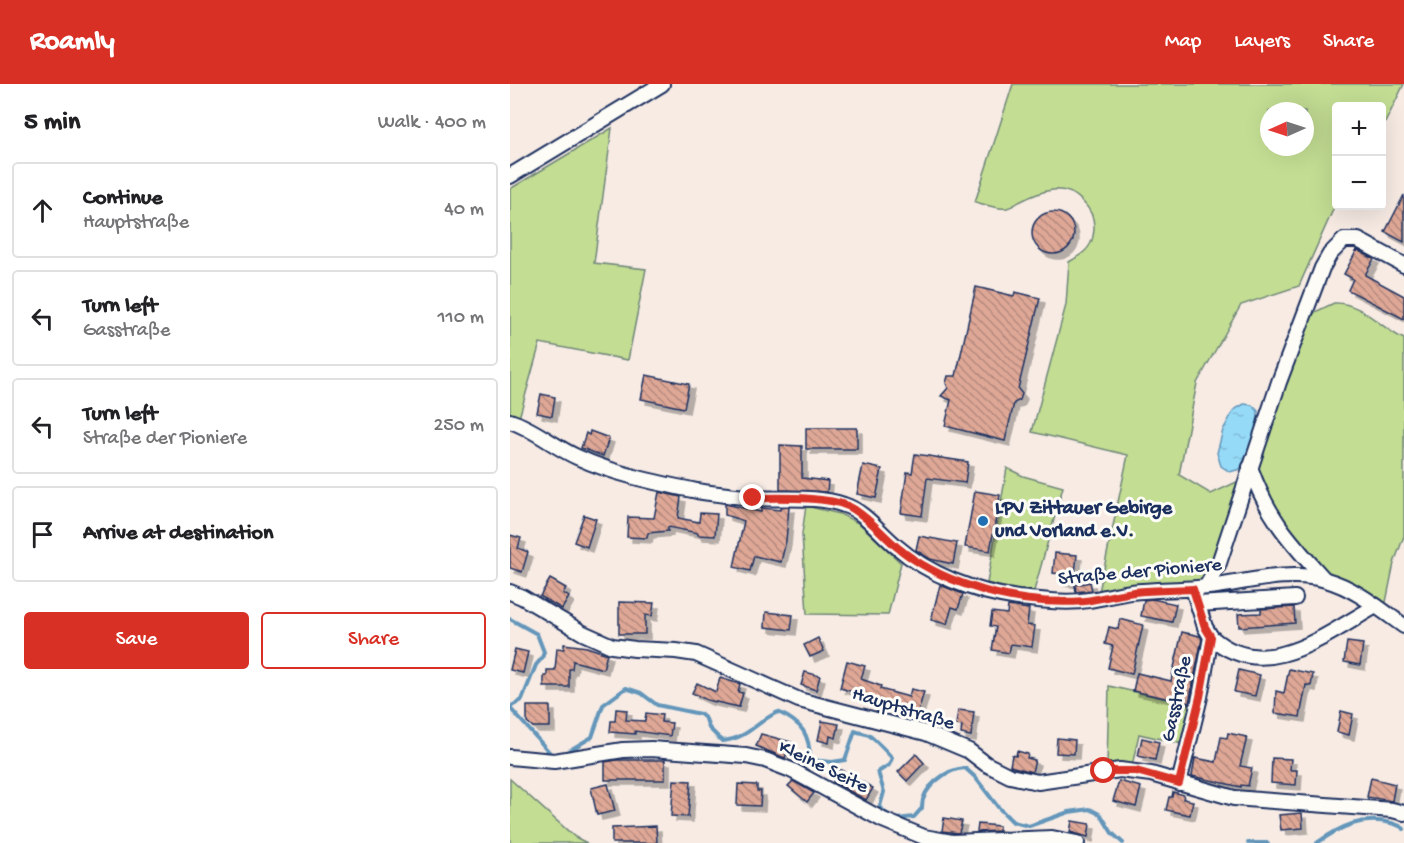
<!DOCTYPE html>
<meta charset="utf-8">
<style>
body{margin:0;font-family:"Gochi Hand",sans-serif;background:#f2f2f2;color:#202124}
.controls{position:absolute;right:18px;top:18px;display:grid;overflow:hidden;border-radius:6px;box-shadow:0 6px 24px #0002}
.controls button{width:54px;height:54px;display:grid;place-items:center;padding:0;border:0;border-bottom:2px solid #e0e0e0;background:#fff;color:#202124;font:30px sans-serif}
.compass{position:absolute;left:750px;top:18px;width:54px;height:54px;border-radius:50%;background:#fff;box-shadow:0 6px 24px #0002;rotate:267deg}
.stop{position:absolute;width:18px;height:18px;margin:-14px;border:4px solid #d93025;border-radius:50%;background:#fff}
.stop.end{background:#d93025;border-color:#fff;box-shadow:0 2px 6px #0008}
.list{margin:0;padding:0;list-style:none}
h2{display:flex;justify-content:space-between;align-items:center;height:78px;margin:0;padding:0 24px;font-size:26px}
h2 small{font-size:20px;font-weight:400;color:#757577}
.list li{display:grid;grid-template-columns:39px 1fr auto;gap:18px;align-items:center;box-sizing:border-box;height:96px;margin:0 12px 12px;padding:0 12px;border:2px solid #e0e0e0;border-radius:6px}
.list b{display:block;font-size:22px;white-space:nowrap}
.list p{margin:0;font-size:20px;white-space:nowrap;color:#757577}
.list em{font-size:20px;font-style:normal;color:#757577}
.actions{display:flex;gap:12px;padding:18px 24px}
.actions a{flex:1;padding:14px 0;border:2px solid #d93025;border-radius:6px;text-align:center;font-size:21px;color:#d93025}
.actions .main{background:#d93025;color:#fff}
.icon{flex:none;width:33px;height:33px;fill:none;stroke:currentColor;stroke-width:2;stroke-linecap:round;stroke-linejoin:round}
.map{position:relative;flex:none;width:894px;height:759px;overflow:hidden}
header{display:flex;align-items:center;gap:36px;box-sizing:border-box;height:84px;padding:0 30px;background:#d93025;color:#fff}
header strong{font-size:28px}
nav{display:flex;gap:33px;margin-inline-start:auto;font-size:21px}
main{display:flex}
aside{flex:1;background:#fff}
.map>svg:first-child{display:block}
</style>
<header>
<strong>Roamly</strong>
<nav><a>Map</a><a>Layers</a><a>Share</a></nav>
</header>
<main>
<aside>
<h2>5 min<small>Walk · 400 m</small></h2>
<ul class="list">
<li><svg class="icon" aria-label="ahead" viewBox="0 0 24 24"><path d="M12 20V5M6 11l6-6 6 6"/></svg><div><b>Continue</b><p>Hauptstraße</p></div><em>40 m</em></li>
<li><svg class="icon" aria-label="left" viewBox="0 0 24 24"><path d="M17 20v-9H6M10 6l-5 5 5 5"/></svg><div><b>Turn left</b><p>Gasstraße</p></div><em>110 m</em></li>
<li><svg class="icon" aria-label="left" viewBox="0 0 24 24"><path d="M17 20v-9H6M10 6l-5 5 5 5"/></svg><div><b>Turn left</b><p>Straße der Pioniere</p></div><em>250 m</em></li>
<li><svg class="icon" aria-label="arrive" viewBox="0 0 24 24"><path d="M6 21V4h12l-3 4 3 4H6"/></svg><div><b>Arrive at destination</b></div></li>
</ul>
<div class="actions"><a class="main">Save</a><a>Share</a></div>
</aside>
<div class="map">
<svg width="894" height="759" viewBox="0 0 894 759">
<defs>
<pattern id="water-ripples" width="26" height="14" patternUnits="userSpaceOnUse" patternTransform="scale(1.5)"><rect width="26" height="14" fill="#95daf7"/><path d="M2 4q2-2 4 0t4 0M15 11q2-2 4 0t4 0" fill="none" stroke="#80bbd6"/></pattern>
<pattern id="building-back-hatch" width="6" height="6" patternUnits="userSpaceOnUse" patternTransform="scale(1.5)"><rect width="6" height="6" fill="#dfa896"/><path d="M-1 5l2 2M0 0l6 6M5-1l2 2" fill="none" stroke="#b4897e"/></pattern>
<filter id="shadow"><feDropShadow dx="5" dy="5" stdDeviation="0" flood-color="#0004"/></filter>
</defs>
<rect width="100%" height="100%" fill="#f7ebe4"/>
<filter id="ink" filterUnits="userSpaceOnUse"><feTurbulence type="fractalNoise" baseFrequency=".0167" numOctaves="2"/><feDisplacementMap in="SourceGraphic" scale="12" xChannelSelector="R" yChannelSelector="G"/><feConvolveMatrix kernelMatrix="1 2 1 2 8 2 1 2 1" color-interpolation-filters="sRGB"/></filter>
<g filter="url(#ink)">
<g fill="#c3dd93" stroke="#6f8678" stroke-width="1.5" fill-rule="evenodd">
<path d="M 503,0 L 894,0 L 872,45 L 872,22 L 826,22 L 826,119 L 789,202 L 731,221 L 687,299 L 669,391 L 701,410 L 731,396 L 696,495 L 589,508 L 618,371 L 522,348 L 556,221 L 559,178 C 571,171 581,165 583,152 C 586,139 582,127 573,118 C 554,97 531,107 509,118 C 506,120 501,123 497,124 C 488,126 474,120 465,118 ZM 759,27 L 795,27 L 795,63 L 759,63 Z"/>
<polygon points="102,44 84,179 136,185 118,276 30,259 9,334 0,332 0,105"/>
<path d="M 824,219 C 852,218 870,244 894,255 L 894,452 L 884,479 L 875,523 L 814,492 L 781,452 L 780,443 C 763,434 750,397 747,379 L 797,240 L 805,228 Z"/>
<polygon points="497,384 513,392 553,403 524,507 503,506 477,499"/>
<polygon points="296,422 330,430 350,440 391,479 378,531 297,530 292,450"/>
<polygon points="599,602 687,622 677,661 629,650 622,682 597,681"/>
<polygon points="0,695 65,753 77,759 0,759"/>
</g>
<path fill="url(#water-ripples)" stroke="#6496ba" stroke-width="1.5" d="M 734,320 L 742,321 L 748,327 C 748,347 739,368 730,385 L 720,388 L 711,382 L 707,369 L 713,346 L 724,326 Z"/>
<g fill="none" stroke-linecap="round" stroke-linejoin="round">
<g stroke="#6496ba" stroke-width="4">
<polyline points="0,535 27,550 34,568 32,574 26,581 12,616 0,623"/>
<polyline points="0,624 41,670 48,670"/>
<path d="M 55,669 L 82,653 L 93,621 L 116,604 L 131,609 L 147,621 L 190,630 L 196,635 L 199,644 L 212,657 C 238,655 247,637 268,628 C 292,639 300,650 300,676 L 322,678 L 335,676 L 345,647 C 349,649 356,649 360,652 C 364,655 378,669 382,674 L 379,681 L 368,688 L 374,708 L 370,722 L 374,728 L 381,732"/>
<path d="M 387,735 L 404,733 L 412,724 C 411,704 436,685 455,684 L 465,693 L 488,723 L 503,738 L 519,742 L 559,728 L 580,725 L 591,731 L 602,749 L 613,759"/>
<polyline points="738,759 758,759"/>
<path d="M 807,759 C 831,742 852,732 881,739 C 887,741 890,741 894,745"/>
</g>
</g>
<g fill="url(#building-back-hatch)" stroke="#1b2f5e" stroke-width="1.5" filter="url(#shadow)">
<polygon points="894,111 894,158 875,148"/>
<circle cx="543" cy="149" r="21"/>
<polygon points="847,166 864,175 855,191 894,212 894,235 838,206 843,195 834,190"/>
<polygon points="466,203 504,212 505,208 530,214 508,305 512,310 510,316 504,319 495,357 435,342 441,316 431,312 438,304 436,299 438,292 446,292"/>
<polygon points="136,291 179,300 174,324 131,315"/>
<polygon points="31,310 45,313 42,332 27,329"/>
<rect x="296" y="344" width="51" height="21"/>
<polygon points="80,347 99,354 93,372 71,364 76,349 79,351"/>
<polygon points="270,361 292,362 292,394 318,397 317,408 270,406"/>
<polygon points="405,370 458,378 455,399 417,394 412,432 391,429 397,388 402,389"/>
<polygon points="353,381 372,385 366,414 347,410"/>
<polygon points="465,407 490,411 480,467 455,463"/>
<polygon points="149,408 171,413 168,434 189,438 190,429 207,430 205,452 188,451 188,449 158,443 158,447 138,449 137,454 117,453 118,433 144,434"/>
<polygon points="215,420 251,428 251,424 270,426 270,424 279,423 276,457 271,478 244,472 240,487 224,483 234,437 215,431"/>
<polygon points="74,431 86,435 77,463 64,458"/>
<polygon points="0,451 11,454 8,464 18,468 12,488 0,484"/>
<polygon points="409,452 447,459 443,480 420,475 406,466"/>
<polygon points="545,469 567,471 564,499 549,497 550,490 543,489"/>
<polygon points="40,495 56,504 53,509 59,513 52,525 30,512"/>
<polygon points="580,498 582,506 566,508 565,501"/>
<polygon points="430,501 453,510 448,525 442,523 437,540 421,536"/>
<polygon points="642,515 666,520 662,538 631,532 634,516"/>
<polygon points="109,518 144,519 142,532 135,531 135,550 109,550"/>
<polygon points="498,522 519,525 517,541 525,542 522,563 501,560 499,569 482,566 486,543 480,542 482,528 497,530"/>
<polygon points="784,523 785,539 729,543 728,530 751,529 751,525"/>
<polygon points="256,528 283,531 281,546 255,543"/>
<polygon points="610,535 633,541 622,590 598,584 603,562 595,560 599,543 608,545"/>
<polygon points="672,548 690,552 692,555 679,619 623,607 627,589 661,597"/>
<polygon points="308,554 314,567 300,573 294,561"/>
<polygon points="837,558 853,560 850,581 834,578"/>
<polygon points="54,560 77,563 97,570 93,585 63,577 62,585 59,585 59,603 34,603 34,592 37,592 37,586 45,586 47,564 54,565"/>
<polygon points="5,565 18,568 13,589 0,586"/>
<polygon points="337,577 355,582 351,595 371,602 370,605 399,613 401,605 414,608 408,628 330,604"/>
<polygon points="779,585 803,590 801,602 796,601 790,633 765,629 766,607 774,609"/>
<polygon points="729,586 750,591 745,612 724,608"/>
<polygon points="295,588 310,592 306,606 291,601"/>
<polygon points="210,594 230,600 228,608 233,609 229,623 197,616 182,609 187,599 206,608"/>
<polygon points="17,622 40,622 40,643 23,643 17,638"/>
<polygon points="106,625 117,626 116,636 135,637 136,629 152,631 151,638 162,639 160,652 125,647 125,650 100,648 101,637 105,637"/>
<polygon points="448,626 464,628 461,652 451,650 452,642 446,641"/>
<polygon points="831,627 843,630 839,651 827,648"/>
<polygon points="312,637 329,640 326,654 320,652 319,659 308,656"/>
<polygon points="718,649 737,653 730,682 742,684 738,702 731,701 731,703 682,692 685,674 706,678 711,653 717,654"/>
<polygon points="251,650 281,658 275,674 246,662"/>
<polygon points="547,654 565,656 564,670 546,669"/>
<polygon points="632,654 649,658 645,676 628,672"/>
<polygon points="507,667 518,670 517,674 525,676 522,688 500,682 502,671 506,672"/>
<polygon points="406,670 414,679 397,697 388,688"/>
<polygon points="762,674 781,675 780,686 787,686 786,701 761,699"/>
<polygon points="107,676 155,676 155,696 95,696 95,678"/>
<polygon points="329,685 363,704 356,716 323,698"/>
<polygon points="861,694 885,700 882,717 857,713"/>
<polygon points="164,696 181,697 178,733 161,732"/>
<polygon points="283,697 304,709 297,718 278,702"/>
<polygon points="609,697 631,703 626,723 603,717"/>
<polygon points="98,700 105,727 87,731 81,704"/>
<polygon points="228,700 247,701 247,707 251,707 250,722 227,721"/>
<polygon points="663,708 674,711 673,715 683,717 680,731 656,726 659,713 662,713"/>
<polygon points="792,729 793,744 771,746 769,731"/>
<polygon points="434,734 452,737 449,749 432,747"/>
<polygon points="562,737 580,740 578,753 560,748"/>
<polygon points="468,740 489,742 489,747 467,748"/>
<polygon points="146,742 147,759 102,759 102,744"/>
</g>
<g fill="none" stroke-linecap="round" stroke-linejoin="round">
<defs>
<g id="minor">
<polyline points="0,92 152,0"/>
<path d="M 0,337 C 25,345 44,363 67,373 C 104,390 147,399 187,407 C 205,410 225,412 244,414 C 273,416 306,411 334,421 C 354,427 370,449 386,462 C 419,491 464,508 508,514 C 531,516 556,520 579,516 C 593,514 607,510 621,508 C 650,505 679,506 707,502 C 741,497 782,486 816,496 C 845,504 870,525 894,542"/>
<path d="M 740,383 C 758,434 779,456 814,495"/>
<polyline points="696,503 708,482 769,298 812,184 820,170 834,156 848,156 894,181"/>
<polyline points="0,508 12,513 73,549 102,562 125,565 166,567 186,570 289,616 416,649 459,667 476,680 500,692 528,698 610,686 641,690 724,714 882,726 894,729"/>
<polyline points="688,520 785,514"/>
<path d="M 701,553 C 755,601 816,550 866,522"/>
<polyline points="0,673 44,677 113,666 141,665 236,672 255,676 281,686 373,736 414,753 442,758 542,754 567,759"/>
<polyline points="669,699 690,613 701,553 695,543 683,505"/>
</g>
</defs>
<use href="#minor" stroke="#1b2f5e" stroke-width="18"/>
<use href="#minor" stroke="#fdfcf7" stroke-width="14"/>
</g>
</g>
<g fill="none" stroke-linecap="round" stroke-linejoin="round" filter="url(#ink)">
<path stroke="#d93025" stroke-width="8" d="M 243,414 C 269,414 315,412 338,422 C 356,431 372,450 387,463 C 410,482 435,494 463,503 C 497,515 538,520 575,517 C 591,515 607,510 624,508 C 644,506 663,506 683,505 L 695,543 L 701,553 L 690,613 L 669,699 L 626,687 L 594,687"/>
</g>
<circle fill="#1f6fb2" stroke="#fdfcf7" stroke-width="2" cx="473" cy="437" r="6"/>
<g text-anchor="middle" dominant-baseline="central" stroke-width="6" stroke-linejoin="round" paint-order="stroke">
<g font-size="20" font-weight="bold" fill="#1b2f5e" stroke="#fdfcf7" text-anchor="start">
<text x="485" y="425">LPV Zittauer Gebirge<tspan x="485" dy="23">und Vorland e.V.</tspan></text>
</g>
<g font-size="20" fill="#1b2f5e" stroke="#fdfcf7">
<text transform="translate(630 489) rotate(-5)">Straße der Pioniere</text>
<text transform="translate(668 615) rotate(-78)">Gasstraße</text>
<text transform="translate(393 626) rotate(17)">Hauptstraße</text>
<text transform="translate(313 684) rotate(26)">Kleine Seite</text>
</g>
</g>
</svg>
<div class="controls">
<button>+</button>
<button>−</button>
</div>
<svg class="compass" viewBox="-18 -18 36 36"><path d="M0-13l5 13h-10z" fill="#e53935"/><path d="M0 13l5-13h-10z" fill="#757577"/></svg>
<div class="stop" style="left:594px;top:687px"></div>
<div class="stop end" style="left:243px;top:414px"></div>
</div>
</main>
